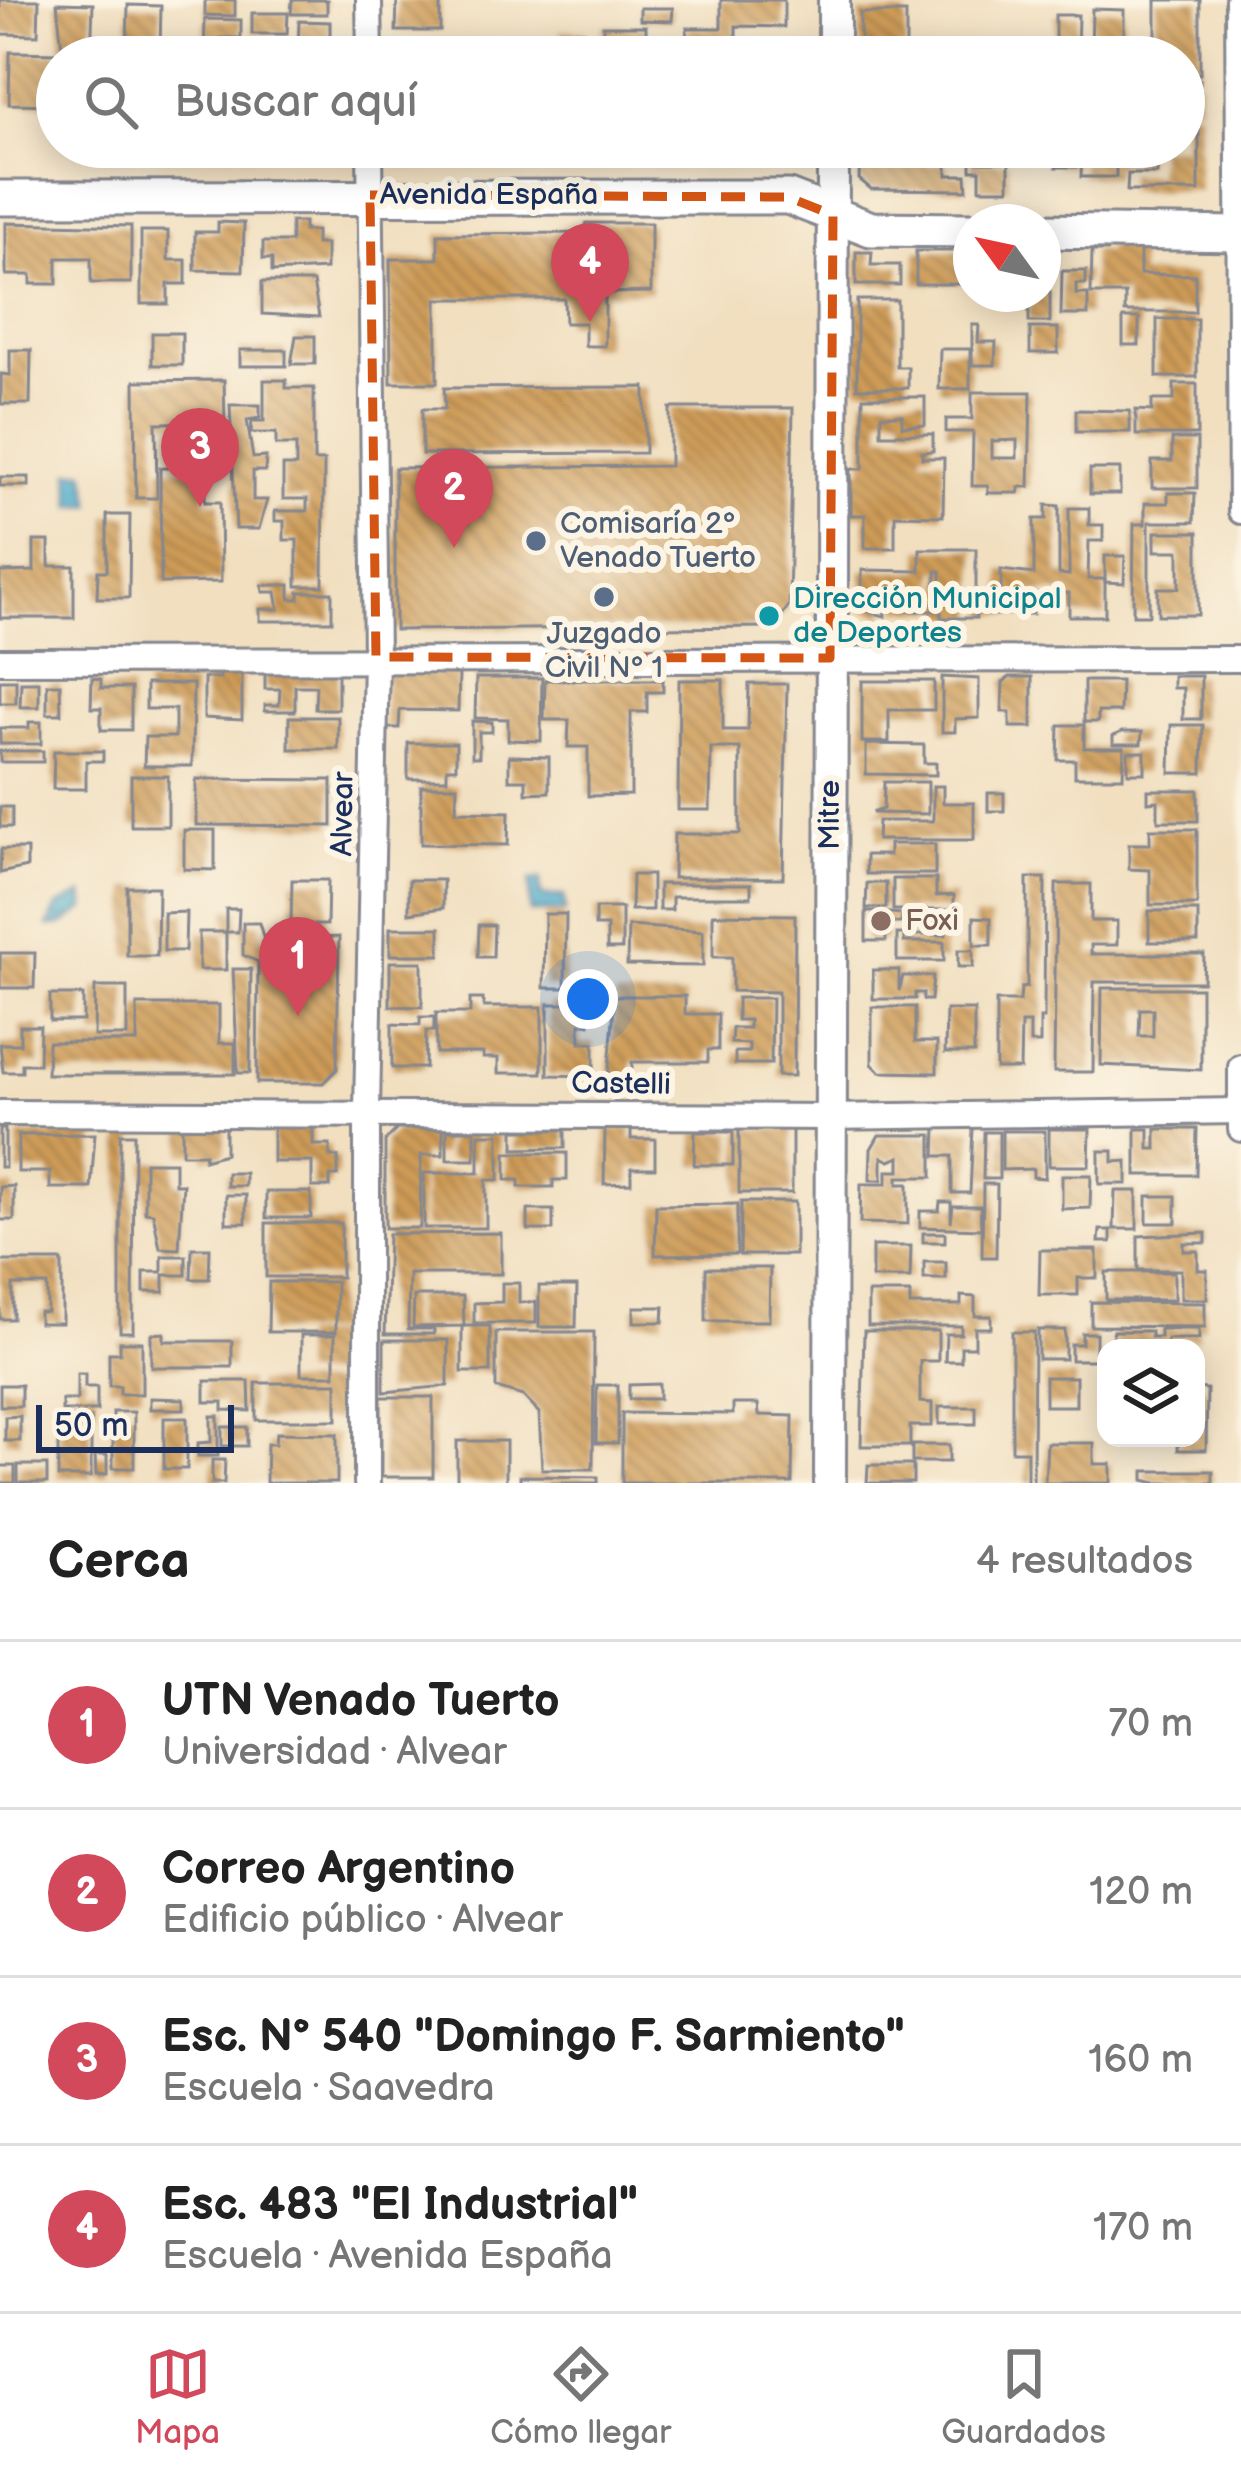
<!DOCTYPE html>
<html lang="es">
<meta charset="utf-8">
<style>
body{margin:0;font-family:"Balsamiq Sans",sans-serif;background:#f2f2f2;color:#222}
.controls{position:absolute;right:36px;bottom:36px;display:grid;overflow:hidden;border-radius:24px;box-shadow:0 6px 30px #0003}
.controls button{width:108px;height:108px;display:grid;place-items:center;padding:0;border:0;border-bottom:3px solid #e0e0e0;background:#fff;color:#222;font:60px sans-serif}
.compass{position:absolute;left:953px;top:204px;width:108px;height:108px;border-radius:50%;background:#fff;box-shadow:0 6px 30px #0003;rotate:303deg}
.scale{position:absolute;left:36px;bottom:30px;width:198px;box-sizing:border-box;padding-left:12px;border:6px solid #1b2f5e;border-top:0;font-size:33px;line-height:42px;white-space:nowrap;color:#1b2f5e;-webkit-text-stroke:9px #fcf5e5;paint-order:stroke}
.you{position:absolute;left:588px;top:999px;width:42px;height:42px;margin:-30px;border:9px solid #fff;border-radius:50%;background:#1a73e8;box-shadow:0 0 0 18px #1a73e833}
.badge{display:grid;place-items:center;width:78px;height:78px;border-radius:50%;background:#d1495b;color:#fff;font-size:39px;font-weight:700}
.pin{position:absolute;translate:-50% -99px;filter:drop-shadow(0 3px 6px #0008)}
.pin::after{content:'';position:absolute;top:63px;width:42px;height:36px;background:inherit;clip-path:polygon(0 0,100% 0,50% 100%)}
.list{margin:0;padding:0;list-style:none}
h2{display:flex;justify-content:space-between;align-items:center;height:156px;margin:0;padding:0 48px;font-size:51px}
h2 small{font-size:39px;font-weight:400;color:#767676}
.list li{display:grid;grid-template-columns:78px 1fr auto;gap:36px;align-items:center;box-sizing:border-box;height:168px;padding:0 48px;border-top:3px solid #e0e0e0}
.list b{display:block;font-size:45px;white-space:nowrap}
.list p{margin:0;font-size:39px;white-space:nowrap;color:#767676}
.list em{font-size:39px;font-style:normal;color:#767676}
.icon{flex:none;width:66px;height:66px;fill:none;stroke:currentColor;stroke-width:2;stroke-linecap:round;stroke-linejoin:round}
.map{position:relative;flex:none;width:1241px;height:1483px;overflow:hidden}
.search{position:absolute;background:#fff;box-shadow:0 6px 30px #0003;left:36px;right:36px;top:36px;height:132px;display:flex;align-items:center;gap:30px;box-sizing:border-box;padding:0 42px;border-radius:66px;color:#767676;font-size:45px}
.sheet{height:828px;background:#fff}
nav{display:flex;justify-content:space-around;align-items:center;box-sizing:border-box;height:168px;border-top:3px solid #e0e0e0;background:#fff;font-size:33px;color:#767676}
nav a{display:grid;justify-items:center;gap:6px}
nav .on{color:#d1495b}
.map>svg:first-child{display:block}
</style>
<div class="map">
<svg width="1241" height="1483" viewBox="0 0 1241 1483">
<defs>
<pattern id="water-ripples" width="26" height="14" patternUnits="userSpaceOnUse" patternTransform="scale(3)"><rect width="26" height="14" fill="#49a7c8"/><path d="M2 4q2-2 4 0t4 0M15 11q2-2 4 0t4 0" fill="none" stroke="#3c88a6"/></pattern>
<pattern id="building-back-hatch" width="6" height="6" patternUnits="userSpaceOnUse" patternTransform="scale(3)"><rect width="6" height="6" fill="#ce9b57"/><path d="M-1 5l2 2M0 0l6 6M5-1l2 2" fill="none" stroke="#a67f4b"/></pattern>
</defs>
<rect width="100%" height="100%" fill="#fcf5e5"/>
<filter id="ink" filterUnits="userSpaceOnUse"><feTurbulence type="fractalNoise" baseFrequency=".00833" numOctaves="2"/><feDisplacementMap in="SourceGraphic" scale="24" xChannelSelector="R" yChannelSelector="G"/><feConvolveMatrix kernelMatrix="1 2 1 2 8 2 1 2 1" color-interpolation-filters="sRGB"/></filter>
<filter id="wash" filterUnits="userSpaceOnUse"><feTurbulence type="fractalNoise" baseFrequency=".004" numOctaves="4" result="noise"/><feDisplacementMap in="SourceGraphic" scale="48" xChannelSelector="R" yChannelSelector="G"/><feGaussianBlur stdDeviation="2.7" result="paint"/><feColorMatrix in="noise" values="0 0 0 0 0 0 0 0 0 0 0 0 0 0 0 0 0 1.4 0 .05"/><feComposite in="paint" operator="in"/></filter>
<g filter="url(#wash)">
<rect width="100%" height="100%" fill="#f1dfc0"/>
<g fill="url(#water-ripples)" stroke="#326b93" stroke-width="3">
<polygon points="85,471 92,505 72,506 70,472"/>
<polygon points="540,879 541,896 564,896 565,911 530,912 530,880"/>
<polygon points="83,894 85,909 62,925 48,926 57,906"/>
</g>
<g id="blocks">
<g fill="url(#building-back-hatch)" fill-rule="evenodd">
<polygon points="0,0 39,0 38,35 0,34"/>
<polygon points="205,0 235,0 235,16 205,15"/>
<polygon points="292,0 327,0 327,14 291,14"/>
<polygon points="397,0 440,0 440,31 396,31"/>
<polygon points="721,0 784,0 784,27 736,26 736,51 686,51 687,28 721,28"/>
<polygon points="1156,0 1200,0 1200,74 1184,74 1184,57 1156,57"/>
<polygon points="57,3 93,4 91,57 63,57"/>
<polygon points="128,5 161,6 160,50 127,50"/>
<polygon points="640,8 673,8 672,21 640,20"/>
<polygon points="1092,9 1124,10 1124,57 1091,57"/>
<polygon points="252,13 288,13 287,34 252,34"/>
<rect x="860" y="13" width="46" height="41"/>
<polygon points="1055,15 1078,15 1077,57 1055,57"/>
<polygon points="205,19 241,20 241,38 221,38 220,57 204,57"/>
<polygon points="299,21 330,22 330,51 298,50"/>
<polygon points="603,26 646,26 646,53 602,53"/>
<polygon points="560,30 585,31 585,57 560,57"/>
<polygon points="10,52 57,53 57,105 9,104"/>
<polygon points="1184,80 1200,80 1199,106 1184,106"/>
<polygon points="1184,110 1199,110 1199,191 1127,191 1128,174 1157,174 1158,147 1184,147"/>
<polygon points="1056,147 1077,147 1076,167 1056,167"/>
<polygon points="1082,147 1145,151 1145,165 1116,165 1116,177 1081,177"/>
<polygon points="860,156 888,156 888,164 947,164 947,175 966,175 967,190 871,189 859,179"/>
<polygon points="971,162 1009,162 1009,189 980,189 980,170 971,170"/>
<polygon points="218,222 244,223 243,271 195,270 195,232 218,232"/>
<polygon points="291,222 304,222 304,231 316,231 316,244 326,244 326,269 272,272 272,259 263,259 263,242 291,242"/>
<polygon points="6,223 131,226 131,283 91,283 91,258 57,258 57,284 31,284 31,275 6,275"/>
<polygon points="586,223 651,223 651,292 605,293 605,346 585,346 585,323 565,323 564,299 437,299 437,383 391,383 390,259 438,259 438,234 585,233"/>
<polygon points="141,231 168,231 168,260 186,260 186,284 168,284 168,304 141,304"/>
<polygon points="1108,245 1140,245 1140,274 1195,275 1195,312 1125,312 1125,294 1091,294 1092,251 1107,251"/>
<rect x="966" y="250" width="5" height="34"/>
<rect x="916" y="251" width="46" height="33"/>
<polygon points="856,252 872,252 871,265 900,265 900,285 856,285"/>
<rect x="1043" y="253" width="9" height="18"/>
<polygon points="1062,271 1086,271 1086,284 1076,284 1076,294 1088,294 1088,315 1061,315"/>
<polygon points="262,282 313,282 319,317 262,314"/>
<polygon points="1050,292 1050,322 1029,322 1029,294"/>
<polygon points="857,300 897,300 897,367 908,367 908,388 857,388"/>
<rect x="1123" y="318" width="16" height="27"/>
<rect x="1157" y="319" width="40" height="58"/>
<polygon points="972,325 979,325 978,342 996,342 995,365 972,365"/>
<rect x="1030" y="328" width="28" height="25"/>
<rect x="152" y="333" width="30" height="32"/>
<polygon points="296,336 315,336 315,364 291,364"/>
<polygon points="940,349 970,349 970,389 939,389"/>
<polygon points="10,350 31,350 30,404 1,404 1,374 10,375"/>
<rect x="240" y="350" width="46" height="16"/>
<polygon points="224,380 225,422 156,423 157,498 136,498 135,381"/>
<polygon points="264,380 286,380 286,388 314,388 314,461 324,461 323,586 297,586 297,540 284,540 284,521 275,521 275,511 307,511 307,499 283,499 283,466 296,466 296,445 276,445 276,433 251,433 252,421 264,421"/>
<polygon points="1174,384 1197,384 1197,435 1136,435 1136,410 1152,411 1152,400 1174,400"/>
<polygon points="645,387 645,453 422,454 422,409 445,409 444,388"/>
<path d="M 972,392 L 1031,392 L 1029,487 L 1019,487 L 1019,493 L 988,493 L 988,486 L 972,486 L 973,432 L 946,432 L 946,419 L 972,419 ZM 1017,440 L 1017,458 L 992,458 L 992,441 Z"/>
<polygon points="863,397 925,397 925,425 902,426 902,415 881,415 881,434 933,434 933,451 922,452 922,458 944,458 943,516 895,515 895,548 865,548 865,515 851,515 851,469 863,469"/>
<polygon points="230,405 260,405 260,418 247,420 253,458 266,457 265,471 253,471 253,500 267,500 259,529 236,529"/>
<polygon points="670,408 793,408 789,606 773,627 395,630 395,468 670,466"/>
<polygon points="1076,410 1130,411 1130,432 1076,432"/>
<polygon points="1172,439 1197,439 1197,488 1152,488 1152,461 1172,461"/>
<polygon points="160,468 205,468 205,502 220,502 221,582 161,583"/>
<rect x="1090" y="469" width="30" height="25"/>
<rect x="0" y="477" width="29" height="9"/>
<polygon points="1168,493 1195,493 1194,522 1149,522 1149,615 1133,615 1134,524 1145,524 1145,503 1168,503"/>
<polygon points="1046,505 1059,506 1059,574 1069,575 1069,508 1089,508 1089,525 1103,525 1103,541 1089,541 1088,579 1105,579 1105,616 1069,616 1069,593 1033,593 1033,614 985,615 985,593 1001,593 1001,570 1034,574 1034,519 1046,519"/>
<polygon points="107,515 130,515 129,598 97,598 98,571 107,571"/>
<polygon points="1155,532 1198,532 1198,615 1158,615 1158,588 1179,588 1179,551 1155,551"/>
<polygon points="34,541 49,541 49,566 74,566 74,618 0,618 0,572 34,571"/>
<polygon points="920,549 976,549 976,618 941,618 941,571 936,571 936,611 898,611 898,598 884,598 885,616 862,610 862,570 920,571"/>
<polygon points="1105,556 1125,556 1124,583 1105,582"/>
<polygon points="262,585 290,585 290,599 299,599 299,592 332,592 332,621 260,621 260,609 279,609 276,592 263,592"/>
<polygon points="265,667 338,668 338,709 315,709 316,686 295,686 295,711 265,711 265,705 279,705 280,689 265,689"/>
<polygon points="220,669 242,669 242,720 204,718 204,678 220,678"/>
<polygon points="385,673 459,674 458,711 400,710 399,728 384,728"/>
<polygon points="1173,676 1201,676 1201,719 1183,719 1183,688 1173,688"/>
<polygon points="942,677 979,679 979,718 955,719 955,732 942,732"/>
<polygon points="1010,677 1032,677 1032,727 1010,727 1010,712 1002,712 1003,682"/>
<polygon points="92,678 101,679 101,688 131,688 131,730 101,730 101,708 91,708"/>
<polygon points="476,678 542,678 541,741 508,740 508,719 475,718"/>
<rect x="0" y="680" width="16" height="23"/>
<polygon points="545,680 663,680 663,692 647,692 647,712 631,712 631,795 588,796 588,747 568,747 569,720 544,720"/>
<polygon points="679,680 723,680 723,730 748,730 749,684 787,684 783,878 673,878 674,834 740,834 740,748 711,748 710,810 678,810"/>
<polygon points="862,681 934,681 934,710 889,710 889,742 862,742"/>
<polygon points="1084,681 1121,681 1120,712 1098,712 1098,722 1084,722"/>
<polygon points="21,682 39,682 39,707 20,707"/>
<polygon points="47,684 60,684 61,714 47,714"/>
<polygon points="146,684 193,684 192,766 144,766 145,737 175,737 175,709 146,709"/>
<rect x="289" y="717" width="49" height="32"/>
<polygon points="472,721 492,722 492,732 479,732 479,757 472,757"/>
<polygon points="29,722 41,722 41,744 0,744 0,728 29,728"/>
<polygon points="1059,725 1084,725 1084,748 1124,748 1123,777 1075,777 1075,760 1058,760"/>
<polygon points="1171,725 1203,725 1202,773 1170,773"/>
<polygon points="1122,732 1142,732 1141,744 1113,744 1113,736"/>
<polygon points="408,743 456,743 456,768 447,768 447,779 408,779"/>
<polygon points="866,744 924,745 924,763 936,763 936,775 866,774"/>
<rect x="0" y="751" width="43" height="11"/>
<polygon points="54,751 103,751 103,761 86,761 86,789 53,789"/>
<rect x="1128" y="752" width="17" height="21"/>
<polygon points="509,756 549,757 549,792 526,793 526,780 509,780"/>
<rect x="131" y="776" width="37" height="50"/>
<polygon points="196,779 332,780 332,826 196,825"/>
<polygon points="884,782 928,782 928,814 872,813 883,809"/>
<polygon points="421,786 457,786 456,811 509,812 508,845 421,844"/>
<polygon points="933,786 943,786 943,803 974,803 974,840 877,840 878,821 933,821"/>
<polygon points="1148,790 1198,790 1198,821 1158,821 1158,801 1148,802"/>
<rect x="988" y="793" width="16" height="18"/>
<rect x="0" y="807" width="12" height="20"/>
<polygon points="1150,829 1197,829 1197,905 1150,905 1150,870 1129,869 1129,844 1150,844"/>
<polygon points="184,830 215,830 215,870 184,869"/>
<polygon points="889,844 935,844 935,874 866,874 866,855 889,855"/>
<polygon points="1,849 27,849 27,867 0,873"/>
<polygon points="632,875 652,875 652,910 631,910"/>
<polygon points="1027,878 1045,878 1044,1018 1040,1018 1040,1043 1030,1043 1030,1023 1021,1023 1020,1069 996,1069 996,1001 1020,1001 1021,988 1027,987"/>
<polygon points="893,879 936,879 936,896 954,895 954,910 893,910"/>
<polygon points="292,880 328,880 327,925 291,925"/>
<polygon points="409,880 443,880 443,908 409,913"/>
<polygon points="867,883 886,883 886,908 866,908"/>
<polygon points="659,884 751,884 751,897 672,897 672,910 659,910"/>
<polygon points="1056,884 1091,884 1091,921 1117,921 1117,945 1091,945 1091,954 1204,954 1203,982 1094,982 1093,1072 1054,1072"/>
<polygon points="127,887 158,887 157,956 127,956"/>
<polygon points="595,908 622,908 622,949 607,949 607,926 595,926"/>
<polygon points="226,909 239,909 238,932 226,932 226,970 199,970 199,932 226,932"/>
<polygon points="866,911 902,914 901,923 886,923 886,941 866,941"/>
<rect x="1149" y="911" width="49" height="31"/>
<polygon points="186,912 185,951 164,951 164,913"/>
<polygon points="545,914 566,914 565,988 544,988"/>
<polygon points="713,914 795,915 794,1076 778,1076 778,992 732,991 732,957 713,957"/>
<rect x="908" y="916" width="38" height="19"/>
<polygon points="974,917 991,918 991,945 974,945"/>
<polygon points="243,923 259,923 264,940 339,937 337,1069 323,1083 257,1083 258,962 243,955"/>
<polygon points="479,925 494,925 493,957 478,957"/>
<polygon points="628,926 703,931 703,966 627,965"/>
<rect x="390" y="928" width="50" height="27"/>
<polygon points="897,934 904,934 904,942 944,942 944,961 897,961"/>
<rect x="958" y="950" width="15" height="17"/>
<polygon points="0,953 35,953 34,988 0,988"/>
<polygon points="390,962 422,962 422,1007 390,1006"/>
<polygon points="233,969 251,969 250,1073 238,1073"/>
<polygon points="873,970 899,970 899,991 903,976 933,976 931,1000 923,1000 923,993 915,993 915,999 873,999"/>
<polygon points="95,987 127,987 127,1036 94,1036"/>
<path d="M 1102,988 L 1201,988 L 1201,1070 L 1101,1065 ZM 1140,1009 L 1153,1009 L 1153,1036 L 1139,1036 Z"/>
<rect x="50" y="995" width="33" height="26"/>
<polygon points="615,996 685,996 685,1014 718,1014 718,1050 708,1050 708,1062 632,1062 632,1080 608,1079"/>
<polygon points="737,998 772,998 771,1064 735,1064 735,1052 749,1052 749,1044 731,1043 732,1028 749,1028 749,1020 737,1020"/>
<polygon points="470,999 483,999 484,1007 542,1007 542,1073 498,1073 498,1058 483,1058 483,1053 436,1053 436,1013 470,1013"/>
<polygon points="548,1004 590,1004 589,1024 580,1024 580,1043 594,1043 594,1076 548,1075"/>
<polygon points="137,1005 219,1005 219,1043 235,1043 235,1074 47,1074 48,1042 137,1042"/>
<polygon points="872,1007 915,1007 915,1042 937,1042 937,1073 880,1072 872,1064"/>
<polygon points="946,1010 974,1010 974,1053 945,1053"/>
<polygon points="420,1017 434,1017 434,1031 426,1031 425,1068 392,1068 392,1024 420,1025"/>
<polygon points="20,1026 40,1026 39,1064 22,1064 22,1072 3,1072 0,1044 20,1044"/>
<polygon points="182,1127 225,1127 225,1154 204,1160 205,1154 182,1154"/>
<polygon points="273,1127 313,1127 313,1145 330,1145 330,1157 338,1157 338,1176 330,1176 330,1187 312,1187 312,1162 273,1162"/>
<polygon points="936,1128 973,1128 970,1193 952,1193 952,1156 935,1156"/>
<rect x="0" y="1129" width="5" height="38"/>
<polygon points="397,1129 443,1129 443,1155 421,1155 420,1228 385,1228 385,1141"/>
<polygon points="605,1129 631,1129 631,1139 655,1139 655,1168 631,1168 631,1183 604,1184"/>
<rect x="739" y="1129" width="53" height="64"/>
<polygon points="1049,1129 1090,1129 1089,1166 1049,1166"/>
<polygon points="1136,1129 1149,1129 1149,1149 1156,1149 1156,1129 1197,1129 1196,1175 1136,1175"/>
<rect x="447" y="1130" width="28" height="30"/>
<polygon points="514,1130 565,1130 565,1148 514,1149"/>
<polygon points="1002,1131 1045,1131 1045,1178 1033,1177 1033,1169 1002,1170"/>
<polygon points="695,1132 733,1132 733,1165 694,1165"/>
<polygon points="984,1132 999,1132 999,1179 983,1179"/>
<polygon points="95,1134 91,1188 50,1188 50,1172 18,1172 18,1135"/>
<polygon points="120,1134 134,1134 133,1332 120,1332"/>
<polygon points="479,1134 499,1134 499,1180 486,1180 486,1228 424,1228 424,1173 479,1173"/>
<polygon points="879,1135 932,1135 932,1177 898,1177 898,1184 908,1184 908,1224 860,1223 861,1184 887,1184 887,1171 900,1171 900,1157 890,1161 882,1157 882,1180 870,1180 871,1149"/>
<polygon points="1099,1151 1113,1151 1113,1162 1127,1161 1127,1184 1099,1184"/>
<polygon points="506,1153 567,1153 567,1180 553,1180 553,1187 519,1187 519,1180 506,1180"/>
<polygon points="145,1162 175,1162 175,1184 183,1184 179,1249 160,1248 153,1213 145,1212"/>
<rect x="227" y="1173" width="18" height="13"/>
<polygon points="1062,1175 1091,1175 1090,1208 1062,1209"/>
<polygon points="983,1184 997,1184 996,1257 982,1257"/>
<polygon points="14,1186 14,1220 0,1220 0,1187"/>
<polygon points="1115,1191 1137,1191 1137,1229 1114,1229"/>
<rect x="266" y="1192" width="45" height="26"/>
<rect x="226" y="1195" width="20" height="28"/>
<rect x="1147" y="1196" width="29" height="27"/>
<polygon points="741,1202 795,1202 795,1255 740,1255"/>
<polygon points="940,1202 951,1202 951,1222 953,1206 980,1206 981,1229 920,1227 920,1211 939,1211"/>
<polygon points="737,1204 737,1254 655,1255 656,1205"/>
<rect x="528" y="1210" width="25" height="20"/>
<rect x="266" y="1223" width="75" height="54"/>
<polygon points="1100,1230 1111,1230 1111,1242 1099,1242"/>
<polygon points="501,1233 501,1274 409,1274 408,1329 434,1329 434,1334 385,1334 388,1234"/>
<rect x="923" y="1233" width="22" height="9"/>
<polygon points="1206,1233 1206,1243 1184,1243 1184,1251 1198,1251 1198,1270 1207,1270 1207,1299 1181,1299 1181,1270 1138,1270 1138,1236"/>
<polygon points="872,1246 911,1246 910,1278 872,1278"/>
<polygon points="192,1248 210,1248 209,1279 191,1279"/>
<polygon points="1040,1250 1097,1250 1097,1278 1078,1278 1078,1295 1039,1295"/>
<polygon points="162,1256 186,1256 186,1275 164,1275 164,1292 144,1292 144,1272 162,1272"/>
<polygon points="0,1261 62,1261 62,1323 39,1323 39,1312 47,1312 47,1285 13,1285 13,1319 0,1319"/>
<rect x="924" y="1262" width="22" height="17"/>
<polygon points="706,1268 770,1268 769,1321 706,1321"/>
<rect x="1106" y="1272" width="68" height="28"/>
<polygon points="269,1282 336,1282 336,1332 268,1332"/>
<polygon points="502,1283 519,1283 519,1303 536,1302 536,1323 474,1323 474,1303 502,1302"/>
<polygon points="539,1286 577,1286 576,1327 539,1327"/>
<polygon points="868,1293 910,1293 910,1305 961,1305 961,1296 975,1297 975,1316 991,1316 991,1328 975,1328 975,1347 961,1347 961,1361 945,1361 946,1334 961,1334 961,1326 868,1326"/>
<polygon points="414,1296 463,1296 464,1326 413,1327"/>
<polygon points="1091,1302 1205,1303 1205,1327 1091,1326"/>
<polygon points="634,1307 664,1307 663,1322 634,1322"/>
<rect x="462" y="1326" width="28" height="46"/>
<polygon points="1160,1329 1199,1329 1199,1339 1167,1339 1167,1348 1113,1348 1113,1331 1151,1331 1151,1337 1160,1337"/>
<rect x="1038" y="1330" width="27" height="29"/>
<polygon points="864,1331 938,1331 938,1361 920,1361 920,1402 932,1403 932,1426 910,1426 910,1446 861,1446"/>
<polygon points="496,1332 594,1332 593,1469 542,1469 539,1413 523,1396 496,1388"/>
<polygon points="1012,1332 1034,1332 1033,1483 1027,1483 1027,1451 1012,1451"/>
<polygon points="164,1333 164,1341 232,1341 232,1367 151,1367 151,1334"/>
<polygon points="1082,1333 1096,1333 1096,1360 1071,1360 1071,1344 1082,1344"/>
<rect x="301" y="1335" width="34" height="40"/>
<polygon points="384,1340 448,1340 448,1386 384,1392"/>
<polygon points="120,1342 142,1342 142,1394 120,1394 120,1386 109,1386 109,1353 120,1353"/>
<polygon points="77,1374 85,1374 85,1387 97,1387 97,1411 62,1411 62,1400 77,1400"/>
<rect x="1045" y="1377" width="31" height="29"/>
<polygon points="205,1381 249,1381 250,1411 223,1410 223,1402 205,1402"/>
<rect x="256" y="1383" width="81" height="37"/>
<polygon points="659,1384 659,1399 629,1399 629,1385"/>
<rect x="0" y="1385" width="21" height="21"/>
<polygon points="597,1385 618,1385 618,1443 596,1443"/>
<polygon points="1196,1388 1207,1389 1206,1450 1178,1450 1178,1438 1196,1438"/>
<rect x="381" y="1397" width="52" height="80"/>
<polygon points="150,1398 184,1399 184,1409 150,1409"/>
<polygon points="733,1404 758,1404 759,1415 793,1416 792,1483 622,1483 622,1413 733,1414"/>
<rect x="939" y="1407" width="37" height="17"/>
<rect x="113" y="1412" width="21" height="56"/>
<polygon points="20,1416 20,1441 5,1441 5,1417"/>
<polygon points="211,1416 218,1416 218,1456 198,1456 198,1443 211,1442"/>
<rect x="58" y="1418" width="33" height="59"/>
<rect x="164" y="1418" width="23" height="51"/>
<rect x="222" y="1427" width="25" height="19"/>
<polygon points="276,1433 337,1434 337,1483 266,1483 267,1444 275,1444"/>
<rect x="457" y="1441" width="49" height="42"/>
<polygon points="1047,1443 1094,1443 1094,1464 1111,1464 1111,1483 1045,1483"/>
<rect x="912" y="1445" width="37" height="17"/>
<polygon points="95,1455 107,1455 107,1474 96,1475"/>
<polygon points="212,1460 225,1460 224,1483 212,1483"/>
<rect x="18" y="1465" width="29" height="18"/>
<polygon points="868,1465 913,1465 913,1483 867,1483"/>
<rect x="0" y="1466" width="15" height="17"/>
<polygon points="1144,1471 1213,1471 1213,1483 1156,1483 1144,1480"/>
<polygon points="520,1476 598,1477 598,1483 520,1483"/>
</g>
</g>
</g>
<g filter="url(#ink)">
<use href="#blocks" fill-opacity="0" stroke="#86878f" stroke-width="3"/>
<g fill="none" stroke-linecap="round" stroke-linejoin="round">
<defs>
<g id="minor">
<polyline points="369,0 370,57"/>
<polyline points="1238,0 1241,511"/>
<polyline points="0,661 1241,659"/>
<polyline points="1241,1067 1241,1129"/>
<polyline points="0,1113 829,1117 1241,1111"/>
<polyline points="367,1483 367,1110 376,657 370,147"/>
</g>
<g id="tertiary">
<polyline points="834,57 834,0"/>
<polyline points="830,1483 833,147"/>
</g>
<g id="secondary">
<polyline points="0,198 788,197 871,229 971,230"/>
<polyline points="1043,231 1241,234"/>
</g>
</defs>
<use href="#minor" stroke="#86878f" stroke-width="30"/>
<use href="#tertiary" stroke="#86878f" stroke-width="36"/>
<use href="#secondary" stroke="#86878f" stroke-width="39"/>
<use href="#minor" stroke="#fff" stroke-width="24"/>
<use href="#tertiary" stroke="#fff" stroke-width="30"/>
<use href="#secondary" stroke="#fff" stroke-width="33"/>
</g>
</g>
<path fill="none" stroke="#d45514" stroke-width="9" stroke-dasharray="24 15" stroke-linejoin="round" d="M 370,195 L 788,197 L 833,215 L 830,658 L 376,657 Z"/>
<g fill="#5c6f8a" stroke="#fcf5e5" stroke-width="4.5">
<circle cx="536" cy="541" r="12"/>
<circle cx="604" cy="597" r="12"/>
</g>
<circle fill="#0f9aa8" stroke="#fcf5e5" stroke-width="4.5" cx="769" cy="616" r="12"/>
<circle fill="#8d6e63" stroke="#fcf5e5" stroke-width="4.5" cx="881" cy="921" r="12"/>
<g text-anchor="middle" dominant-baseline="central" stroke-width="12" stroke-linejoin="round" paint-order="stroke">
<g font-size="30" fill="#1b2f5e" stroke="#fcf5e5">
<text x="489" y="195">Avenida España</text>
<text transform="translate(343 814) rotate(-89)">Alvear</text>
<text transform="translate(830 815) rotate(-90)">Mitre</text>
<text transform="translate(621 1084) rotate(1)">Castelli</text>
</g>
<g font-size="30" fill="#4e5e75" stroke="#fcf5e5" text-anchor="start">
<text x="560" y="524">Comisaría 2º<tspan x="560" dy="34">Venado Tuerto</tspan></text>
<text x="604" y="634" text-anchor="middle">Juzgado<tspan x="604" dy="34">Civil Nº 1</tspan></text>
</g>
<g font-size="30" fill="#0d838f" stroke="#fcf5e5" text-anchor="start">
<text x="793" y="599">Dirección Municipal<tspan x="793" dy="34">de Deportes</tspan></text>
</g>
<g font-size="30" fill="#785e54" stroke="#fcf5e5" text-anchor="start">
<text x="905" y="921">Foxi</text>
</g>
</g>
</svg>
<div class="controls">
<button><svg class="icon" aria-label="layers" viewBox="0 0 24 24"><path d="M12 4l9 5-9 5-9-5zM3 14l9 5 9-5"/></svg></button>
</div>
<svg class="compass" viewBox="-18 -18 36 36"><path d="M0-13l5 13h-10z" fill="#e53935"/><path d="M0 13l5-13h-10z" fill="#767676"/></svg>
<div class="scale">50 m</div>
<div class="you"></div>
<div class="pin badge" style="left:298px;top:1016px">1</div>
<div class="pin badge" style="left:454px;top:548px">2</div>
<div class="pin badge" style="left:200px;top:507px">3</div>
<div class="pin badge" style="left:590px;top:322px">4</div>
<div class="search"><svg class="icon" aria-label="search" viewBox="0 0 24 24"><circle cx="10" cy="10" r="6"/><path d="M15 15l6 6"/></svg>Buscar aquí</div>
</div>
<section class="sheet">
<h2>Cerca<small>4 resultados</small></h2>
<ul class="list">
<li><span class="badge">1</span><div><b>UTN Venado Tuerto</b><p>Universidad · Alvear</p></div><em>70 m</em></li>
<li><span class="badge">2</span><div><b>Correo Argentino</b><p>Edificio público · Alvear</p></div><em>120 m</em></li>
<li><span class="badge">3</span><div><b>Esc. N° 540 &quot;Domingo F. Sarmiento&quot;</b><p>Escuela · Saavedra</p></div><em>160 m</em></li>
<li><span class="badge">4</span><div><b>Esc. 483 &quot;El Industrial&quot;</b><p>Escuela · Avenida España</p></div><em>170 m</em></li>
</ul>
</section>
<nav>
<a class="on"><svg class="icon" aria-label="map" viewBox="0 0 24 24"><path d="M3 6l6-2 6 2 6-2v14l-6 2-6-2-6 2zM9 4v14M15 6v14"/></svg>Mapa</a>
<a><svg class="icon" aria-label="directions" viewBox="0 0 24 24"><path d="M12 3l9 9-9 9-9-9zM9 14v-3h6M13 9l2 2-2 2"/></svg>Cómo llegar</a>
<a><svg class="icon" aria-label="saved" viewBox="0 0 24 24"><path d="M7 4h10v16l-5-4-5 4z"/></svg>Guardados</a>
</nav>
